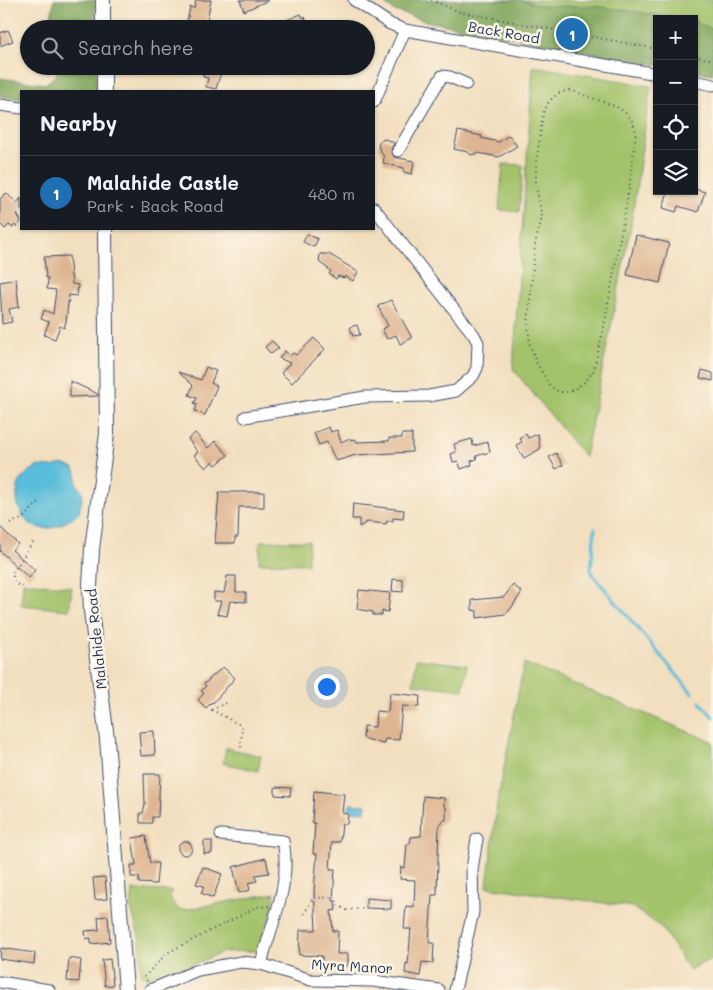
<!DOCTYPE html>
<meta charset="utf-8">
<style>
body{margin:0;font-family:Mali,sans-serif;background:#20242c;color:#f1f3f6}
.controls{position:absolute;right:15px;top:15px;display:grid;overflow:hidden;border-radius:0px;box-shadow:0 1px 4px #0004}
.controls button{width:45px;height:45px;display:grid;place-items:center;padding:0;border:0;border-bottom:1px solid #363941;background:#171b24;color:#f1f3f6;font:25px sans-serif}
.you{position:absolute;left:326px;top:686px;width:18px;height:18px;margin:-12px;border:4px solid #fff;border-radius:50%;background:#1a73e8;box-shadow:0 0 0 8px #1a73e833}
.badge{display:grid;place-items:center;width:32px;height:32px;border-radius:50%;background:#1f6fb2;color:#fff;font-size:16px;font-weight:700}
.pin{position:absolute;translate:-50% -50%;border:2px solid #fff;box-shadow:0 1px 5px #0006}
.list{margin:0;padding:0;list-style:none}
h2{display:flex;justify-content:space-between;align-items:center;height:65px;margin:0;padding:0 20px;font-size:21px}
h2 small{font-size:16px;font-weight:400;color:#9ea1a6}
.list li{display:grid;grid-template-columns:32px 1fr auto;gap:15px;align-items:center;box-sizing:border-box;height:75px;padding:0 20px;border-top:1px solid #363941}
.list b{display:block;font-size:19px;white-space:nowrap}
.list p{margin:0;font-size:16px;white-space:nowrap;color:#9ea1a6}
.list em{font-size:16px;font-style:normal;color:#9ea1a6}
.icon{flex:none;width:28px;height:28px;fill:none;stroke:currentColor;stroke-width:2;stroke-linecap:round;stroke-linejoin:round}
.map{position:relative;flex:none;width:713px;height:990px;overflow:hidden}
.search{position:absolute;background:#171b24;box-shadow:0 1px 4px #0004;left:20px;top:20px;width:355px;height:55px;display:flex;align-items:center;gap:12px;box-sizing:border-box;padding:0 18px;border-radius:28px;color:#9ea1a6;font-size:19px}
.panel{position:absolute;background:#171b24;box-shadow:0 1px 4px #0004;left:20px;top:90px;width:355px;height:140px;border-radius:0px}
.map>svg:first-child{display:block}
</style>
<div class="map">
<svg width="713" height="990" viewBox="0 0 713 990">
<rect width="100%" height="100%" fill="#fcf5e5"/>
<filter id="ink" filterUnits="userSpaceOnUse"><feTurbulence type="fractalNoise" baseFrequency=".02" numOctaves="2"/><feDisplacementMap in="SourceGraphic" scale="10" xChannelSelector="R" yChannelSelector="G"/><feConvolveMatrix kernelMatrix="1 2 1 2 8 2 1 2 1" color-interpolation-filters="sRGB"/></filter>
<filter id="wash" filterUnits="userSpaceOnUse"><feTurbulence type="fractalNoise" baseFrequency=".0096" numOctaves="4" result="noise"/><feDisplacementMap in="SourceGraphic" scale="20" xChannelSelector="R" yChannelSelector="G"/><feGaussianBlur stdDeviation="1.12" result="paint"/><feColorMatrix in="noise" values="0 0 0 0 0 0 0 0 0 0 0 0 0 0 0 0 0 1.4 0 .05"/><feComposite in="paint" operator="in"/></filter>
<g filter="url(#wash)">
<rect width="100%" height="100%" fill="#f2dfbf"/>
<g fill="#a3c26a" stroke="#5f7864">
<polygon points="379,0 713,0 713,74 694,71 694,19 657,19 657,65 426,21 395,11"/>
<polygon points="533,66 651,86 631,225 585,457 513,369"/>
<polygon points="503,164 523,165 519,212 499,210"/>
<polygon points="260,541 309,541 308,564 259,563"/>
<polygon points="23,582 72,587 69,610 21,605"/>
<polygon points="416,659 467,665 463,690 413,684"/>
<polygon points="524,663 713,742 713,958 689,970 662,928 633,907 487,887 497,804"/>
<polygon points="226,748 261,756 258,771 223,763"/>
<polygon points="133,890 172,891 169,897 178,909 183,910 275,893 271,914 257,951 223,952 153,982 141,974 140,940 131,908"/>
</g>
<g fill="#82a85e" stroke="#4e6c5e">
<polygon points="54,0 95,0 95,29 49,29"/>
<polygon points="379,0 522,0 541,6 595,6 684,19 657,19 657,65 426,21 395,11"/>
<polygon points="694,21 713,30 713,74 694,71"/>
<polygon points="56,66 96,66 96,91 21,91 21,99 0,96 0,78 45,84 57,75"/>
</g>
<g fill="#5abdd9" stroke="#3a769c">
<path d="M 62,464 L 74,468 L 77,477 L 76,483 L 83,492 L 79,513 C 71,519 61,526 51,528 C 24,534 8,498 22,478 C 26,473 33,469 38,466 L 52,467 Z"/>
<polygon points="351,804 366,805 365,812 351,811 349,807"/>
</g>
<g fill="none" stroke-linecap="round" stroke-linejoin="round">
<g stroke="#5abdd9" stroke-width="3">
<polyline points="595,528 591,569 593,575 692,693"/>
<polyline points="700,702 713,717"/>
</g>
</g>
<g id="blocks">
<g fill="#deb591">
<polygon points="196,0 211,0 206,26 187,22 190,7 194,8"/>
<polygon points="240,0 269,0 244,11"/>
<polygon points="301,14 303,18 305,17 309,29 287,29 284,21"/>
<polygon points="8,30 13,41 0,46 0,33"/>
<polygon points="205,66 223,66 216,89 206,87 208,78 203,77"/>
<polygon points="458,131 482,136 481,138 499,142 509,135 517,146 499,157 478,153 471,155 468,152 454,149"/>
<polygon points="385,139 394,143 391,150 394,157 414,161 412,174 403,172 404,168 383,163 384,157 378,146 380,141"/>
<polygon points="694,189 705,192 698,212 678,206 676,212 663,208 668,191 694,191"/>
<polygon points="6,193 17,203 21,198 21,210 17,214 21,221 17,227 15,225 13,228 9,225 5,229 0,224 0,199"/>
<polygon points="307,234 318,239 314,247 303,242"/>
<polygon points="636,235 669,243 660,283 627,275"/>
<polygon points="320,254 329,254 358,272 353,281 345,276 344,278 338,276 336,279 329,274 331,271 319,262"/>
<polygon points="69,256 72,284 78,285 77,296 69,295 66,322 64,328 60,326 55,339 44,335 49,322 41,319 44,310 53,314 56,290 47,289 48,278 46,278 44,257"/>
<polygon points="16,279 19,307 9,309 12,322 2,324 0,282"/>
<polygon points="391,300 412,338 400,344 396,335 387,339 382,329 388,326 378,306"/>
<polygon points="357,325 360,335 353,336 350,327"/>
<polygon points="314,338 325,349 292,383 281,373 290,363 279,358 285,351 290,356 293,353 296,355"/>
<polygon points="272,341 279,348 271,354 265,347"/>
<polygon points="206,367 216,371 211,383 217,386 205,415 195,411 197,404 194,403 197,398 189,395 193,385 178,372 201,380"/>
<polygon points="702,370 713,373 713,381 700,378"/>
<polygon points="70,381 98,394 98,396 70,397"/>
<polygon points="329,427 331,432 337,430 341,442 350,438 351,440 355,439 357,442 389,441 389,438 402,438 402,434 412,434 412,452 356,455 336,461 327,442 319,445 314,433"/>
<polygon points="195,433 208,448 215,441 228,455 216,465 213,461 206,468 194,455 198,452 188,439"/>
<polygon points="526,434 528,438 538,434 540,449 524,458 516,445 522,442 520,438"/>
<polygon points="472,439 473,446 488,442 490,452 476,456 477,459 471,461 472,465 461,469 458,461 453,462 451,454 456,452 454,444"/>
<polygon points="556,453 563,465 556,469 549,457"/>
<polygon points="219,492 264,492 264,507 239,507 238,537 235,537 235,543 215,543"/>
<polygon points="353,504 404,510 403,519 393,518 393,521 387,521 386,524 367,522 359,527 359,519 352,519"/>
<polygon points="0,527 18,544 12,550 35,570 29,578 0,551"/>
<polygon points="227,576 236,576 236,592 246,592 246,602 230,601 227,616 217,614 221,601 214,601 214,592 224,593"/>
<polygon points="393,579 403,580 403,592 392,591"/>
<polygon points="513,585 522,592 509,611 505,614 477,618 477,611 472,610 472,600 504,597"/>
<polygon points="359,590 390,593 388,612 382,611 382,615 373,615 373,612 357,609"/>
<polygon points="223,667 235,678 213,703 212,702 206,708 198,700 204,693 201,691 206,686 204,684"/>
<polygon points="390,693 420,696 419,707 402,706 399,740 385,739 383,744 363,738 364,726 375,727 376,711 388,712"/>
<polygon points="154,731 155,755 141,756 139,732"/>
<polygon points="144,774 160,774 158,817 152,817 152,823 140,823 140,813 143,813 145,804"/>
<polygon points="275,787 291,788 290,796 275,795"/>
<polygon points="314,791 344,794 342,813 348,814 347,824 342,824 340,842 332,842 330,869 335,869 333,901 335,901 336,910 331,911 333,931 338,931 337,954 348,954 348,966 322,963 322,956 299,955 300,930 316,930 314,891 317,854 313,854 315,823 312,823"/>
<polygon points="423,796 444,798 444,806 446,807 446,820 443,820 442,824 439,824 437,895 432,895 429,943 434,943 433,963 422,962 420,976 405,973 406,963 408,964 411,929 404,929 406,906 414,907 415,880 400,879 401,867 405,868 407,844 410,844 411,837 421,836"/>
<polygon points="146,836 150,863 158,863 156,884 139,883 139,877 131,877 131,865 136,865 132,838"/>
<circle cx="185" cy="848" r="7"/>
<polygon points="204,841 212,841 212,853 204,854"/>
<polygon points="266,858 269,873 255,875 257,881 248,883 250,890 239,893 233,867"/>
<polygon points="203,867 222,874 213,898 201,893 204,886 196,884"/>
<polygon points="105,877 107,899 95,900 93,878"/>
<polygon points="366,898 391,900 391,909 366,908"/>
<polygon points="108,916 110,942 91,944 91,938 86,939 85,931 99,930 98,917"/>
<polygon points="1,948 35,953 34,964 0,959"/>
<polygon points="69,958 81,960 79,982 67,981"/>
<polygon points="110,959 113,985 105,986 102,960"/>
</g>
</g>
</g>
<g filter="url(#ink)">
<use href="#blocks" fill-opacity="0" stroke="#3b496d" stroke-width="1"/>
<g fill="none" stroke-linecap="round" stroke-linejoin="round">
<defs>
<g id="minor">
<polyline points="354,0 390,24 405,30 657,74"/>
<polyline points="694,81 713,85"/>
<polyline points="374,102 405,30"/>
<polyline points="0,105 21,108"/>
<polyline points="398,151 442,76 450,77 466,84"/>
<polyline points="245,417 365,397 429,396 456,391 473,376 477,368 478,343 474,335 374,208"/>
<path d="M 221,835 L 283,841 C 292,884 271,923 261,964"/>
<polyline points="0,982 49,990"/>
<polyline points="150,990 198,970 241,962 261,964 311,980 373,981 439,990"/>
<polyline points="455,990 473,912 472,869 477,839"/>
</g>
<g id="major">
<polyline points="103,0 103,29"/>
<polyline points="104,66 104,91"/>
<polyline points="105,229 107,434 92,549 90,586 91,611 107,739 126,990"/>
</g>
</defs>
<use href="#minor" stroke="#3b496d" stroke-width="13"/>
<use href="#major" stroke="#3b496d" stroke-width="16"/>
<g stroke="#3b496d" stroke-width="2" stroke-dasharray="1 4" stroke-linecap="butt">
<polyline points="431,0 460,12 657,49"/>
<polyline points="694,56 713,60"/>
<polygon points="570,90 617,107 627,114 633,122 636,132 629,189 603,332 593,372 586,381 576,388 568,392 559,392 550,386 536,362 530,345 528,325 535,244 542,217 536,185 536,164 543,114 549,101 559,93"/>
<polyline points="10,523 22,519 39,502"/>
<polyline points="23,586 16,584 12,574 33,542"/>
<polyline points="226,703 212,710 242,726 241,748"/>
<polyline points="304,914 313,898 336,897 337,905 347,910 366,908"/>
<polyline points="147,981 144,977 167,953 257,907 269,906"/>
</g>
<use href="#minor" stroke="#fff" stroke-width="11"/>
<use href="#major" stroke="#fff" stroke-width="14"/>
</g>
</g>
<g text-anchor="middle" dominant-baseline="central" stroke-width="5" stroke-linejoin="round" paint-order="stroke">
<g font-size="14" fill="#1b2f5e" stroke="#fcf5e5">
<text transform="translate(504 32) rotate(10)">Back Road</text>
<text transform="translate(96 639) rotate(-96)">Malahide Road</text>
<text transform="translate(352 966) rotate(3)">Myra Manor</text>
</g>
</g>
</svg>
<div class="controls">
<button>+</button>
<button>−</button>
<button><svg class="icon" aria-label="locate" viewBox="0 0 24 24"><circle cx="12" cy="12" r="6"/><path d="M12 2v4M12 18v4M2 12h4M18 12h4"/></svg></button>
<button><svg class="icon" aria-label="layers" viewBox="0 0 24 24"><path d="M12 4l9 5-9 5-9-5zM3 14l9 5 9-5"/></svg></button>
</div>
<div class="you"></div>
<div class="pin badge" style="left:572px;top:34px">1</div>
<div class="search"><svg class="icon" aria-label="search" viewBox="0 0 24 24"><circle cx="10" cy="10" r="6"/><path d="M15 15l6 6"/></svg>Search here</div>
<section class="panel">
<h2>Nearby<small></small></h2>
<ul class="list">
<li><span class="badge">1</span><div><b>Malahide Castle</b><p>Park · Back Road</p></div><em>480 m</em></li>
</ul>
</section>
</div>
